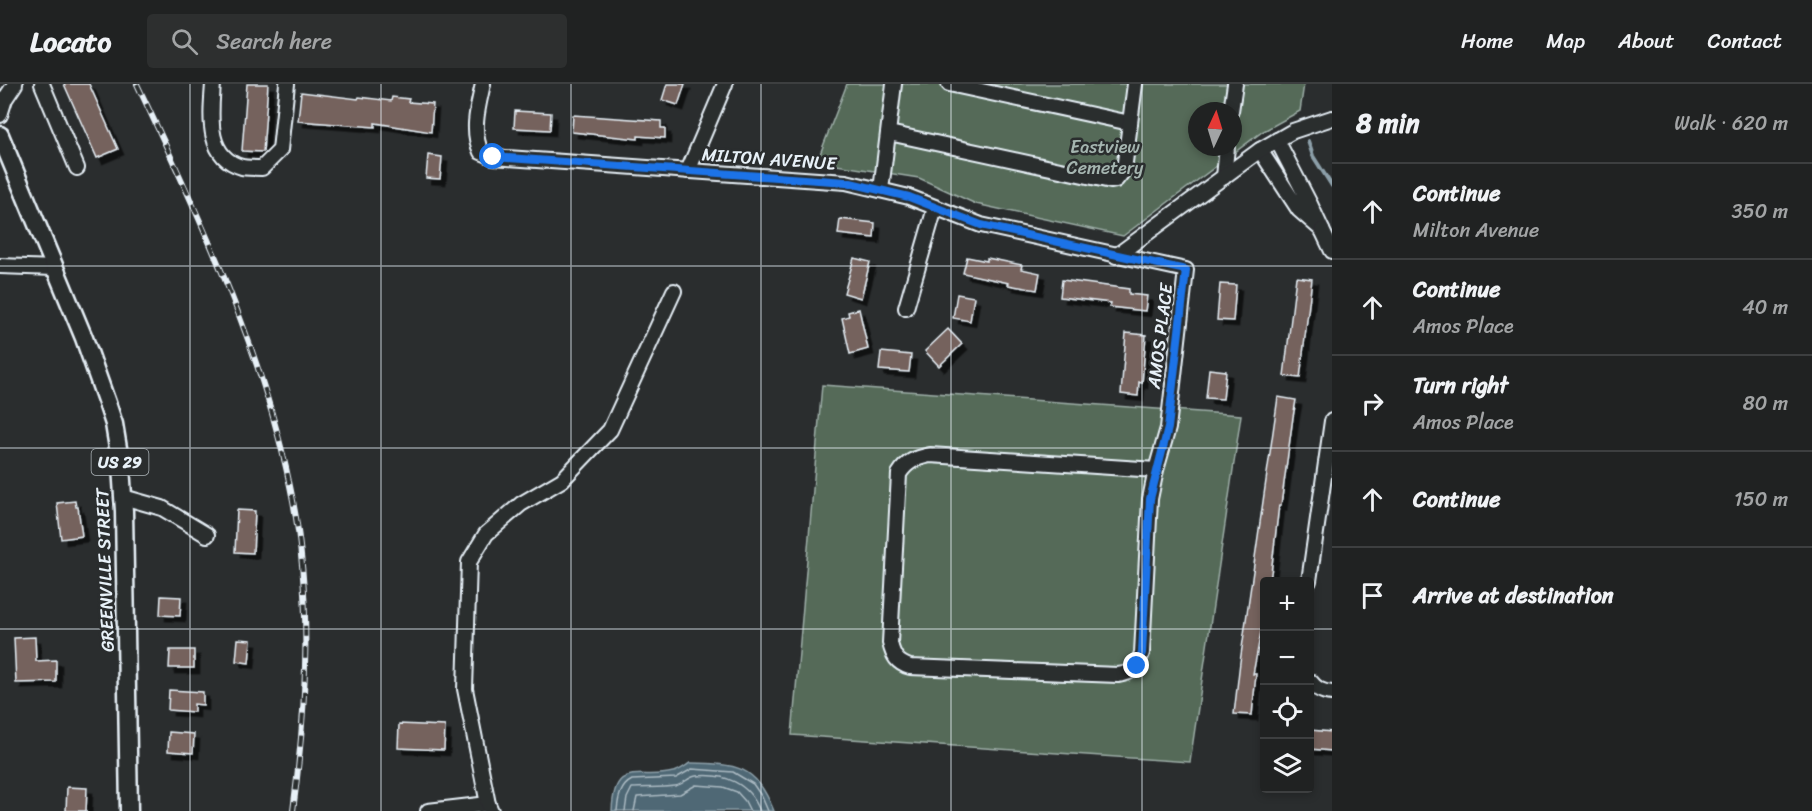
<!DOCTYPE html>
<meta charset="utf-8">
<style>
body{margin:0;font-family:Sriracha,sans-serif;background:#2d2f2f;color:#f1f3f6}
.controls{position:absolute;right:18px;bottom:18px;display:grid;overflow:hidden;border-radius:6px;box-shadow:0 3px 9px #0003}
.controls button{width:54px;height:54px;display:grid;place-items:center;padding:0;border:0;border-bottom:2px solid #3d3f40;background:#202222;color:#f1f3f6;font:30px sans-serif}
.compass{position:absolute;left:1188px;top:18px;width:54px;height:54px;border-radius:50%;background:#202222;box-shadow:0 3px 9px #0003;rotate:4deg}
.stop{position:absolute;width:18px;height:18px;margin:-14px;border:4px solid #1a73e8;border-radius:50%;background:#fff}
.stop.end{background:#1a73e8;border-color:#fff;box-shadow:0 2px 6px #0008}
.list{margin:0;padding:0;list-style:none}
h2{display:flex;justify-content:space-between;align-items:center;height:78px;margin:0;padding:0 24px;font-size:26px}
h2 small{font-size:20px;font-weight:400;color:#a2a4a5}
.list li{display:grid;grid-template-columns:39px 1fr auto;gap:18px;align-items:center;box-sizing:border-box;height:96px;padding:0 24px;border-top:2px solid #3d3f40}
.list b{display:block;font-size:22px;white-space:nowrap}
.list p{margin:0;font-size:20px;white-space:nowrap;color:#a2a4a5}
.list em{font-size:20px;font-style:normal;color:#a2a4a5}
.icon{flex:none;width:33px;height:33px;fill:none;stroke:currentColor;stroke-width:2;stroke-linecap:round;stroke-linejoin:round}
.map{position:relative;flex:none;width:1332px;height:727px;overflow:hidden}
header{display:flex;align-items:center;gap:36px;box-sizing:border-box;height:84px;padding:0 30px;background:#202222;border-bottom:2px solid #3d3f40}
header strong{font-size:28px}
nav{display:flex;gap:33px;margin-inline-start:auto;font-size:21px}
.search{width:420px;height:54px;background:#2d2f2f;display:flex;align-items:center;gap:15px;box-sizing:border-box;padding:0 21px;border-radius:6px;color:#a2a4a5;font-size:22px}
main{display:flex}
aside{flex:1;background:#202222}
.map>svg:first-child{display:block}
</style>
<header>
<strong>Locato</strong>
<div class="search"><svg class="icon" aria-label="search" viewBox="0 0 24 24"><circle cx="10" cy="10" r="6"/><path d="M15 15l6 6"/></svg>Search here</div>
<nav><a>Home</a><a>Map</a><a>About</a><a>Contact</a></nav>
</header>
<main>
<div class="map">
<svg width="1332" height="727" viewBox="0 0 1332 727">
<defs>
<filter id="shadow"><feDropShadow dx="5.5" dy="5.5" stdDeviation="0" flood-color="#0009"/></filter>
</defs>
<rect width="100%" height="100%" fill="#2a2d2e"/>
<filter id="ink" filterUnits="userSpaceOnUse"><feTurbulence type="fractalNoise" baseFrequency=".0167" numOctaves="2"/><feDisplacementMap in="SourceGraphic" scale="12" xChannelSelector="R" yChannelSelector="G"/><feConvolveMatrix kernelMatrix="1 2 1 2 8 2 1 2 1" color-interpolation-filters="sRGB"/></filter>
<g filter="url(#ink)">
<g fill="#546b58" stroke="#9eaea8" stroke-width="1.5" fill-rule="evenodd">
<path d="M 847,0 L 1304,0 L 1300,27 L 1262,48 L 1123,152 L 976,120 L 919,94 L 817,78 ZM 1197,27 L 1233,27 L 1233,63 L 1197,63 Z"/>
<polygon points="822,301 1241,331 1190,678 792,651"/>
</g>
<path fill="#4f6874" stroke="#8c9fa9" stroke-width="1.5" d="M 690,679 C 736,680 755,680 774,727 L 612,727 C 614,674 640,697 673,688 C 679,687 685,682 690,679 Z"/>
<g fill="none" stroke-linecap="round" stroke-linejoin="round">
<g stroke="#abbac3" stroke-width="1.5">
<path d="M 617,727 C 618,715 620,702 632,696 L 676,694 L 692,685 L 733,688 L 753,700 L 762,713 L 768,727"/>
<path d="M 625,727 L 627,714 L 632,704 C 646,703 661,704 675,702 C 683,701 688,693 696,692 C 725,689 749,699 760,727"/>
<polyline points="634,727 637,713 680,710 696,701 723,703 737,708 745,717 750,727"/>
</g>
<polyline stroke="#8c9fa9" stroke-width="4" points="1308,57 1313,72 1332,102"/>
</g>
<g fill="#75625d" stroke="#e8f1f8" stroke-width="1.5" filter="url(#shadow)">
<polygon points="64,0 89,0 118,65 97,74"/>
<polygon points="247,0 268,0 263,68 242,67"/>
<polygon points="667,0 685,0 678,21 662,16"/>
<polygon points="301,8 358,15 359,13 391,17 392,13 409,15 408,18 433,20 431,48 375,39 375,43 298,37"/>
<polygon points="515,27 551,29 550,46 514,44"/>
<polygon points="573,31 661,37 661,44 665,44 665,54 638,52 638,55 572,48"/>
<polygon points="428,71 442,73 440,95 426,94"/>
<polygon points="840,135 875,139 874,154 838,150"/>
<polygon points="967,173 987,177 987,174 1022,181 1021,185 1040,189 1037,206 1008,201 1009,199 963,189"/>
<polygon points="854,174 870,178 861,214 844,209"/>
<polygon points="1296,193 1312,195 1300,294 1284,292"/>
<polygon points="1062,196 1129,205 1129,210 1147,212 1145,227 1110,223 1111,219 1060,213"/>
<polygon points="1220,200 1236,201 1233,237 1217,236"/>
<polygon points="957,210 974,213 970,237 953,234"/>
<polygon points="859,225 868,265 850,270 842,234 849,232 848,228"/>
<polygon points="948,245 962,260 939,282 925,267"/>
<polygon points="1126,249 1146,251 1142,299 1139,298 1138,312 1121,310"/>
<polygon points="881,268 911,271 909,288 879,286"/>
<polygon points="1209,285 1226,287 1223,315 1206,314"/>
<polygon points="1278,313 1296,316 1293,333 1281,421 1279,421 1270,498 1264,498 1264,532 1253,590 1256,590 1252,631 1234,630 1240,578"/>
<polygon points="75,417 76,423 78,423 82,452 61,455 57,419"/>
<polygon points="237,426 255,427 253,469 235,468"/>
<polygon points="161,512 181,513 180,532 160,531"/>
<polygon points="35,553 36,577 56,576 56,598 16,599 14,554"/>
<polygon points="238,555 251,556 249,579 236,577"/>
<polygon points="170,566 194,566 194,584 169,584"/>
<polygon points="169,606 203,608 203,621 194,620 194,628 168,626"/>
<polygon points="399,640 445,642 444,666 398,664"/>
<polygon points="1310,646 1332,648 1332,667 1310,665"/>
<polygon points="169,648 194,650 193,669 168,667"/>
<polygon points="67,703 87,704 86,727 66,727"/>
</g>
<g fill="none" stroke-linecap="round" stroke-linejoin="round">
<defs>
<g id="minor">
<polyline points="42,0 77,84"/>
<path d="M 213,0 C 211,30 205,73 242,83 C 248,84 255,84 262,84 L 280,66 L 287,0"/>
<path d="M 483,0 C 478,23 471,46 481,68 L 493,73 L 846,98 L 909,113 L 981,141 L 1186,186 L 1168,344 L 1156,386 L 1150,415 L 1142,569 C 1137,583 1133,589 1118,591 L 910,583 C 897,579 893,572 890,559 L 899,390 C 907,377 916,374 930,371 L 1156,386"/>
<polyline points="949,0 1130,39"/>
<polyline points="1231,27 1235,0"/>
<polyline points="0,31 5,15 15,0"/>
<polyline points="889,49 1111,97 1116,96 1124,86 1135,0"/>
<polyline points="1260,66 1299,126 1322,146 1310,120 1277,56"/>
<polyline points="688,87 725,0"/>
<polyline points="1224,93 1227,63"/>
<polyline points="881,106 894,0"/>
<polyline points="1322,146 1332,167"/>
<polyline points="1116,172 1260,66 1293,47 1332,34"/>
<polyline points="0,182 54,184"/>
<polyline points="906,224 935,124"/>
<polyline points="123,413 162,424 207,451"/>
<polyline points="1309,497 1332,337"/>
<path d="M 1310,597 C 1316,605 1322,608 1332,609"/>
<polyline points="428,727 488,720"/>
<polyline points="491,727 488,720 465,605 469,478 486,450 521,420 562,396 610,346 674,207"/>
</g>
<polyline id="major" points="0,51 84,254 107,319 114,340 121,382 124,427 129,727"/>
</defs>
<use href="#minor" stroke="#e8f1f8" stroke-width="18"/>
<use href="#major" stroke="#e8f1f8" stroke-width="21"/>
<use href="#minor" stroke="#2a2d2e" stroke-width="14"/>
<use href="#major" stroke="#2a2d2e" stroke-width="16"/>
<defs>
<path id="rail" d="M 137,0 C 198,130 261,261 290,402 C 313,508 307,620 293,727"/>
</defs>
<use href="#rail" stroke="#e8f1f8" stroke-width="6"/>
<use href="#rail" stroke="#2a2d2e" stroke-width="4" stroke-dasharray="11" stroke-linecap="butt"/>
</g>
</g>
<g fill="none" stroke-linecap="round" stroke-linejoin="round" filter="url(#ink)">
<polyline stroke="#1a73e8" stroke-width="8" points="493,73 846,98 909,113 981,141 1186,186 1168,344 1150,415 1142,569 1137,582"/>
</g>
<path fill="none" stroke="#e8f1f8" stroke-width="1.5" stroke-opacity="0.55" d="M 190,0 L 190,727M 381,0 L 381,727M 571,0 L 571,727M 761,0 L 761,727M 951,0 L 951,727M 1142,0 L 1142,727M 0,182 L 1332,182M 0,364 L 1332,364M 0,545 L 1264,545M 1310,545 L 1332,545"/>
<g text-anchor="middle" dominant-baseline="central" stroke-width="5" stroke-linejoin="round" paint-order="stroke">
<rect fill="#2a2d2e" stroke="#afb6bb" stroke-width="1.5" x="91.5" y="365" width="57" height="26" rx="4.5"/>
<g font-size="16" font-weight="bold" fill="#e8f1f8">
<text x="120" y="378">US 29</text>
</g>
<g font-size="18" fill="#a5b5b0" stroke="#2a2d2e">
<text x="1105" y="63">Eastview<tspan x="1105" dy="21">Cemetery</tspan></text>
</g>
<g font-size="18" fill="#e8f1f8" stroke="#2a2d2e">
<text transform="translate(769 75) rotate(4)">MILTON AVENUE</text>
<text transform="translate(1160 252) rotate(-83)">AMOS PLACE</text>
<text transform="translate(105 486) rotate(-92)">GREENVILLE STREET</text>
</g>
</g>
</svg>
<div class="controls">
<button>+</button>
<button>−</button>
<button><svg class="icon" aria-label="locate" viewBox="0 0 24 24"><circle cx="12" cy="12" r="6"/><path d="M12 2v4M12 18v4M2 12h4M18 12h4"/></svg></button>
<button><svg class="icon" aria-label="layers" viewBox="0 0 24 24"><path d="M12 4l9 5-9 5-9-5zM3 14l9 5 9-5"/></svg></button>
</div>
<svg class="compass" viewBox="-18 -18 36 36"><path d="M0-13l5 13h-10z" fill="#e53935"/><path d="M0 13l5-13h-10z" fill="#a2a4a5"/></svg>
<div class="stop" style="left:493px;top:73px"></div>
<div class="stop end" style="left:1137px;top:582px"></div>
</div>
<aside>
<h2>8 min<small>Walk · 620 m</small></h2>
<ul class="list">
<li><svg class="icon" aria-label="ahead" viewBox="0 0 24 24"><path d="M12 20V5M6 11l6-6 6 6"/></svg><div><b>Continue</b><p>Milton Avenue</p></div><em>350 m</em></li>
<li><svg class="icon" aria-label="ahead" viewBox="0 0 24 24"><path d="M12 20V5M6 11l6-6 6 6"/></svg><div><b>Continue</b><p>Amos Place</p></div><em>40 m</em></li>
<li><svg class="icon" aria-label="right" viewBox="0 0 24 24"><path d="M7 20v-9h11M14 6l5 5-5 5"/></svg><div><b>Turn right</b><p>Amos Place</p></div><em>80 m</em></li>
<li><svg class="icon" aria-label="ahead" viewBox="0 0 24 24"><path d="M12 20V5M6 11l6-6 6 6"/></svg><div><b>Continue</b></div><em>150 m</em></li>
<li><svg class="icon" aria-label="arrive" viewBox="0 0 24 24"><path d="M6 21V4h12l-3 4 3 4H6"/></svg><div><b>Arrive at destination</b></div></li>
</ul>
</aside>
</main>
